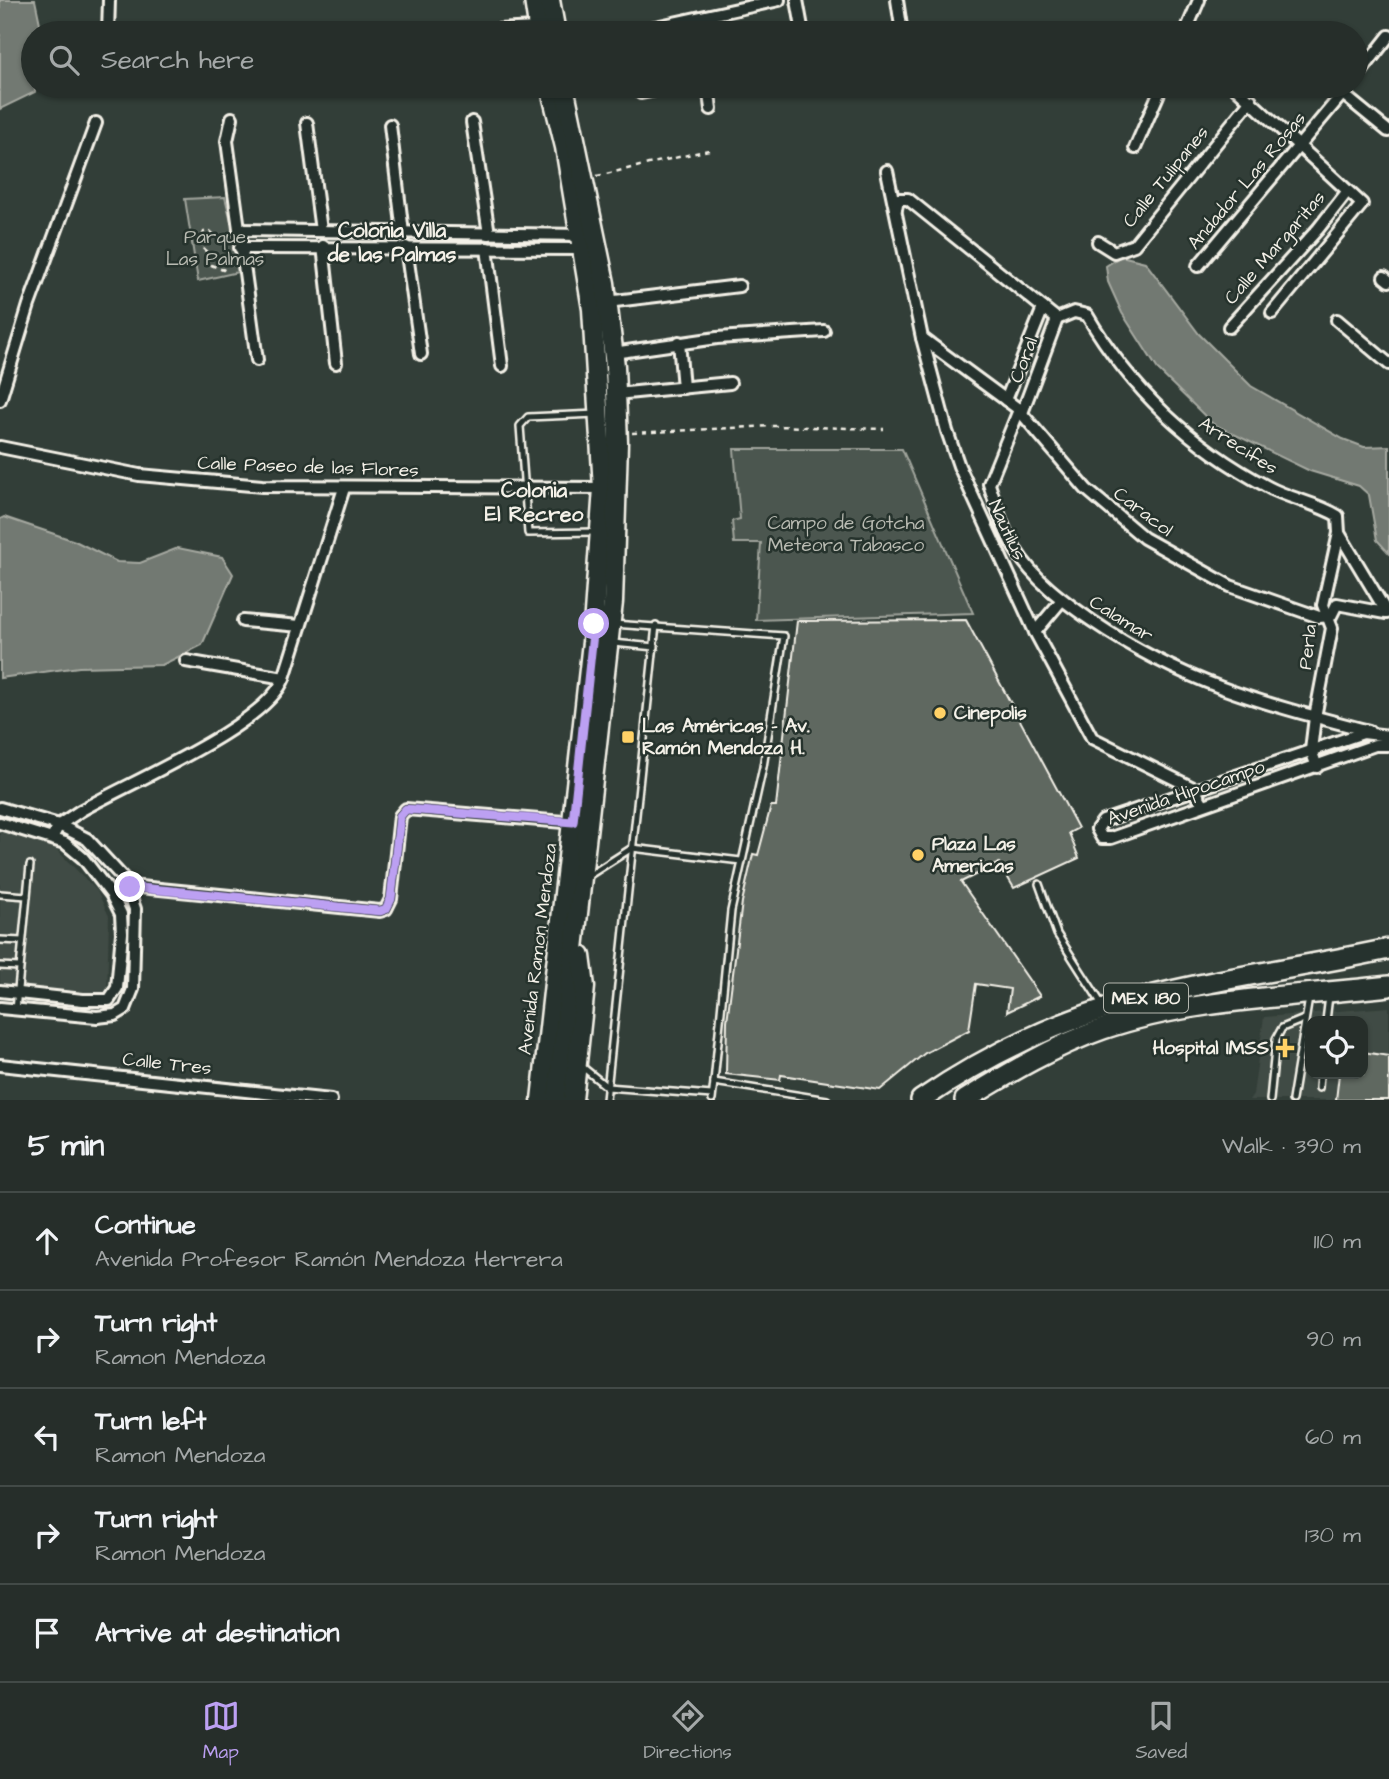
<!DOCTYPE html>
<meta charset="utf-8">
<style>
body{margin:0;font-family:"Architects Daughter",sans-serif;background:#2e3632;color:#f1f3f6}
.controls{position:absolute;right:21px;bottom:21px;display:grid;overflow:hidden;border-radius:14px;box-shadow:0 2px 5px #0004}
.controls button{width:63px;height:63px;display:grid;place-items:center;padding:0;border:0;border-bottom:2px solid #424a47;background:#262e2a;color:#f1f3f6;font:35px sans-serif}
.stop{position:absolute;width:21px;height:21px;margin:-16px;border:5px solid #bca0f2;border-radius:50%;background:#fff}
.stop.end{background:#bca0f2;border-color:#fff;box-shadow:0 2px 7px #0008}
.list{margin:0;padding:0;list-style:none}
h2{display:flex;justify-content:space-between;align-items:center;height:91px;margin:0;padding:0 28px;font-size:30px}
h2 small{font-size:23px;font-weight:400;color:#a4a8a8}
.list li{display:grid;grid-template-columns:46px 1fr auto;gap:21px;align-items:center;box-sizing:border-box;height:98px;padding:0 28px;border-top:2px solid #424a47}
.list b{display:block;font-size:26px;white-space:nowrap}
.list p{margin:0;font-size:23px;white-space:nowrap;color:#a4a8a8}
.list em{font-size:23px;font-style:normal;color:#a4a8a8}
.icon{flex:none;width:38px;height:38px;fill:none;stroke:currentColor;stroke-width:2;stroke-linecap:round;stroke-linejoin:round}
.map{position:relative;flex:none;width:1389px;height:1100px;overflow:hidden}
.search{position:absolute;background:#262e2a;box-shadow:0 2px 5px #0004;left:21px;right:21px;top:21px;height:77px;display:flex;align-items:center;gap:18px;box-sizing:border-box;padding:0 24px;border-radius:38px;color:#a4a8a8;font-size:26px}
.sheet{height:581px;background:#262e2a}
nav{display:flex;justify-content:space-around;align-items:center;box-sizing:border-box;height:98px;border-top:2px solid #424a47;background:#262e2a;font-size:19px;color:#a4a8a8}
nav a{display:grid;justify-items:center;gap:4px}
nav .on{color:#bca0f2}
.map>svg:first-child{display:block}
</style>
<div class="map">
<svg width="1389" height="1100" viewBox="0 0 1389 1100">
<rect width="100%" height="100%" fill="#323e38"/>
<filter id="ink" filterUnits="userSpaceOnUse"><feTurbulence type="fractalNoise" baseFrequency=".0143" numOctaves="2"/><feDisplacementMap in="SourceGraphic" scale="14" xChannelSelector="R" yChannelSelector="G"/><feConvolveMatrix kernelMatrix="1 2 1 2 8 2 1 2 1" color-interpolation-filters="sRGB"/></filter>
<g filter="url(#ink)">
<g fill="#404b44" fill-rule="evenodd">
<polygon points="0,832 53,846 97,891 109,916 107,997 0,986"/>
<path d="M 1389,1007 L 1389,1100 L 1249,1100 L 1253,1094 L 1264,1017 ZM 1310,1021 L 1363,1021 L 1363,1074 L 1310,1074 Z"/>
</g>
<g fill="#4c564f" stroke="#a0a49c" stroke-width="2">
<polygon points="225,197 238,249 238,272 198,281 185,199"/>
<polygon points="734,449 902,449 973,613 756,620 761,543 734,543 732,521 740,519"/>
</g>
<g fill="#727972" stroke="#a6a9a1" stroke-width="2">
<polygon points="0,0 35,0 42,33 33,33 35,92 0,109"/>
<polygon points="1121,256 1145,262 1199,334 1251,386 1343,439 1364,447 1389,446 1389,553 1377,540 1369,495 1359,486 1310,471 1213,424 1159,371 1122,313 1108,282 1106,266"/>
<polygon points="4,517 75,541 117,562 140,563 178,548 222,557 233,574 202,645 162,665 79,667 0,678 0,519"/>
</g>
<g fill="#5f6861" stroke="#f4f1e8" stroke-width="2">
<polygon points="966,620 1078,828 1069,833 1079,858 1014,888 999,863 961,882 1040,996 1007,1012 1010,989 976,984 969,1030 925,1053 880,1090 781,1075 780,1080 726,1074 727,1021 742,902 753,854 758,855 771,806 776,806 797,621"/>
<polygon points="1363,1052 1389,1056 1389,1100 1336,1100 1339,1074 1363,1074"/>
</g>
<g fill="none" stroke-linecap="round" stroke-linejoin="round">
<defs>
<g id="lane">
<polyline points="597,532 528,533 520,426 528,417 597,414"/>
<polyline points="613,624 784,636 763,767 731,911 714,1082 827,1100"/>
<polyline points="613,643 655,647"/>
<polyline points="585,878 632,848 741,861"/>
<polyline points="1039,884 1057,934 1103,1006"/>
<polyline points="0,894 27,896"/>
<polyline points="0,940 22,941"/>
<polyline points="0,966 19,967"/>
<polyline points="16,1010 30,865"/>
<polyline points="1326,1021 1329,996"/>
<polyline points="580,1065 607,1087 712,1095"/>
<polyline points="1319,1088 1320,1074"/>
<polyline points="606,1100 656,625"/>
<polyline points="712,1100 714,1082"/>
<polyline points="1270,1100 1276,1039 1282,1028 1304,1019"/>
<polyline points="1292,1100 1309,998"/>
</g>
<g id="street">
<polyline points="797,0 803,33"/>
<polyline points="897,0 902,33"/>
<polyline points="108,33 109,0"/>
<polyline points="431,33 537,28"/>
<polyline points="628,33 779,0"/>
<polyline points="1185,33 1199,0"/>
<polyline points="1356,78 1389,36"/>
<polyline points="708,86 711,109"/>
<polyline points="1234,86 1362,204 1272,313"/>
<polyline points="1333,86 1388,131"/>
<polyline points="641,93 676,86"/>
<polyline points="232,118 227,141 257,360"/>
<polyline points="472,122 489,234"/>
<polyline points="307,123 321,231"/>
<polyline points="390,125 403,233"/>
<polyline points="1135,148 1162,86"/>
<polyline points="887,171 922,338 947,431 959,466 1035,632 1092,738 1193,788 1203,804"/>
<polyline points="896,209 898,199 908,199 1057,319"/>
<polyline points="239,230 582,235"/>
<polyline points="1098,242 1114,252 1134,245 1251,100"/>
<polyline points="323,246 336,363"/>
<polyline points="406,247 421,354"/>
<polyline points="240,248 587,249"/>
<polyline points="487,248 502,366"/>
<polyline points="1198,266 1349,86"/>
<polyline points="1384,277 1389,281"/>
<polyline points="607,302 739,286"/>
<path d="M 1057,319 L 1074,312 L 1087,315 C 1131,390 1192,447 1268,487 C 1290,499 1317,503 1338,516 L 1339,533 L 1387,613"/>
<polyline points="1337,320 1389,364"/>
<polyline points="1229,327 1318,229 1347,192"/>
<polyline points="922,338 1017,408 1086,489 1144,538 1230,586 1319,617 1331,616 1337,604 1385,613"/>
<polyline points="679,342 683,388"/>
<polyline points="613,353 717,338 824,331"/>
<polyline points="616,394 730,383"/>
<polyline points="0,400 29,305 96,123"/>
<polyline points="1006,400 1043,308"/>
<path d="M 1019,410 L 989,484 C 996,505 1003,530 1015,549 C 1035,581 1062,600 1092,621 C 1185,684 1262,703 1369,731"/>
<polyline points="1022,413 1057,319"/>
<polyline points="0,447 139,475 262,486 608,488"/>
<polyline points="243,621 300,626"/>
<polyline points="1035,632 1061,601"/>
<polyline points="186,661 284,678"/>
<polyline points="1389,736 1363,733 1103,821 1097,829 1102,838 1111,838 1375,745 1389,745"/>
<polyline points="1317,767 1311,750 1315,717 1332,628 1323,605 1339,533"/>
<polyline points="0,808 59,825 87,839 125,880 135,909 133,989 125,1009 115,1015 97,1017 0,1008"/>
<polyline points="0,823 65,843 83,858 111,894 121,914 122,933 117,988 109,1000 83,1000 0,991"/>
<path d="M 52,838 L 59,825 L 80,811 C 128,783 266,726 284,678 L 344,488"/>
<polyline points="130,886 380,911 386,909 391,899 400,816 406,809 576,823"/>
<polyline points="0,1065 331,1100"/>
</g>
<g id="primary">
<polyline points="534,0 539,33"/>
<polyline points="550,0 556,33"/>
<polyline points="541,1100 592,642 603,488 592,309 565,147 550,86"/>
<polyline points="557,1100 613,602 618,443 615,366 605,283 564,86"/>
<polyline points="573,1100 585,987 581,956"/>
</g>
<g id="highway">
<path d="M 921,1100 C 978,1061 1041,1029 1107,1008 C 1198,980 1296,969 1389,949"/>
<path d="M 965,1100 C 1009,1073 1054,1046 1103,1029 C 1194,998 1294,997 1389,986"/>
</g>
</defs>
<use href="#lane" stroke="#f4f1e8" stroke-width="10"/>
<use href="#street" stroke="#f4f1e8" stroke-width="16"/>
<use href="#primary" stroke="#f4f1e8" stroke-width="23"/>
<use href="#highway" stroke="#f4f1e8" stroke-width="24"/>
<g stroke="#f4f1e8" stroke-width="2.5" stroke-dasharray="5 5" stroke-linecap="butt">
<polyline points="597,176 713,149"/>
<polyline points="222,242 230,258 223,270 209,264 208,253 199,245 204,232 210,231 222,242 230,241"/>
<polyline points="632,433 773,426 884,429"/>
</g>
<use href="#lane" stroke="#26332d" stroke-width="5"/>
<use href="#street" stroke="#26332d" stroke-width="10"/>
<use href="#primary" stroke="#26332d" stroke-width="18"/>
<use href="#highway" stroke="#26332d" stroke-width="19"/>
</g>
</g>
<g fill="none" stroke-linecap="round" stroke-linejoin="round" filter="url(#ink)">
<polyline stroke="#bca0f2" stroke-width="9" points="130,887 380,911 386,909 391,899 400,816 406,809 573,822 594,624"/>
</g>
<g fill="#ffd166" stroke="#26332d" stroke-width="2.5">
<circle cx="940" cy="713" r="7"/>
<rect x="621" y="730" width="14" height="14" rx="3.5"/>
<circle cx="918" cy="855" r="7"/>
<path d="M1281.5 1037.5h7v7h7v7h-7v7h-7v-7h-7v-7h7z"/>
</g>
<g text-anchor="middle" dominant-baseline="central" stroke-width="5" stroke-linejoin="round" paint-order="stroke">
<rect fill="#26332d" stroke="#b6b8b0" stroke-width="2" x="1104" y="983.5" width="84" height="29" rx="5"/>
<g font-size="18" font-weight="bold" fill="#f4f1e8">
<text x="1146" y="998">MEX 180</text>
</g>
<g font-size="19" fill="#f4f1e8" stroke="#26332d">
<text transform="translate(1166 177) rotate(-51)">Calle Tulipanes</text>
<text transform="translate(1247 181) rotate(-50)">Andador Las Rosas</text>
<text transform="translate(1275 248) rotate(-49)">Calle Margaritas</text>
<text transform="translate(1024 360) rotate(-69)">Coral</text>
<text transform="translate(1238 446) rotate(33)">Arrecifes</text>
<text transform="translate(308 467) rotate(2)">Calle Paseo de las Flores</text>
<text transform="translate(1143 512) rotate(37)">Caracol</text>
<text transform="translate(1007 530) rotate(65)">Nautilus</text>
<text transform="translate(1121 619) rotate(32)">Calamar</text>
<text transform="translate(1308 647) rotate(-83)">Perla</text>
<text transform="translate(1186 793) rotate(-19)">Avenida Hipocampo</text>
<text transform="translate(538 949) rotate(-83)">Avenida Ramon Mendoza</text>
<text transform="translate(167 1064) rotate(6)">Calle Tres</text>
</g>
<g font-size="19" fill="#b9bbb2" stroke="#26332d">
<text x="215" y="237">Parque<tspan x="215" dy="22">Las Palmas</tspan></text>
<text x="846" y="523">Campo de Gotcha<tspan x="846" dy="22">Meteora Tabasco</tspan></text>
</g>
<g font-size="19" font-weight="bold" fill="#f4f1e8" stroke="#26332d" text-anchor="start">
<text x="954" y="713">Cinepolis</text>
<text x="642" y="726">Las Américas - Av.<tspan x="642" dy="22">Ramón Mendoza H.</tspan></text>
<text x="932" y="844">Plaza Las<tspan x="932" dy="22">Americas</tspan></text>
<text x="1269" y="1048" text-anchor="end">Hospital IMSS</text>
</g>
<g font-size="21" font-weight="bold" fill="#f4f1e8" stroke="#26332d">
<text x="392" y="230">Colonia Villa<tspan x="392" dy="24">de las Palmas</tspan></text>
<text x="534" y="490">Colonia<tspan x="534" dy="24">El Recreo</tspan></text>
</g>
</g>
</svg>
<div class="controls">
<button><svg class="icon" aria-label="locate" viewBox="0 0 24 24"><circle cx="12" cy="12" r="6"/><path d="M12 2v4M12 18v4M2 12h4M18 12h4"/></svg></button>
</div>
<div class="stop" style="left:594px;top:624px"></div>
<div class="stop end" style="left:130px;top:887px"></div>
<div class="search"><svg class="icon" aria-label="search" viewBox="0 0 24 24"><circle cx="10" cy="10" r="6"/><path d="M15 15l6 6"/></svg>Search here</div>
</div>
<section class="sheet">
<h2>5 min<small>Walk · 390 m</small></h2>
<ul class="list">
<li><svg class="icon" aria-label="ahead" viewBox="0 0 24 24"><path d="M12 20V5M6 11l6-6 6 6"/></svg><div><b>Continue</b><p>Avenida Profesor Ramón Mendoza Herrera</p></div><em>110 m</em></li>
<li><svg class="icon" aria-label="right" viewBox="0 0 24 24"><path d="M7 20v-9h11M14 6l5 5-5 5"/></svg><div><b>Turn right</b><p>Ramon Mendoza</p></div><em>90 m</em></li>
<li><svg class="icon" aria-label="left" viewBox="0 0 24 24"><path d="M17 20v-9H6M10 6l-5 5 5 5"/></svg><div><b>Turn left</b><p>Ramon Mendoza</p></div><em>60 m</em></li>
<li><svg class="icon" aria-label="right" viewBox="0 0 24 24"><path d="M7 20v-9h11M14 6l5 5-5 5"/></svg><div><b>Turn right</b><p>Ramon Mendoza</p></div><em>130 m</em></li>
<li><svg class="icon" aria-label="arrive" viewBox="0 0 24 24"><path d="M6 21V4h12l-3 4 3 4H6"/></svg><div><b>Arrive at destination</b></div></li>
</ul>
</section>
<nav>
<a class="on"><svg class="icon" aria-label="map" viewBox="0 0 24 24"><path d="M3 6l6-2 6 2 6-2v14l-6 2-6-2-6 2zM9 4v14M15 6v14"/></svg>Map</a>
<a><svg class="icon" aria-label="directions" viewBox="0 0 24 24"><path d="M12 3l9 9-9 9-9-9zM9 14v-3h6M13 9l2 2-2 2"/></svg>Directions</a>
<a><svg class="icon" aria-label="saved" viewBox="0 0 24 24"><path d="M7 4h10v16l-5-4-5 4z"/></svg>Saved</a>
</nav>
